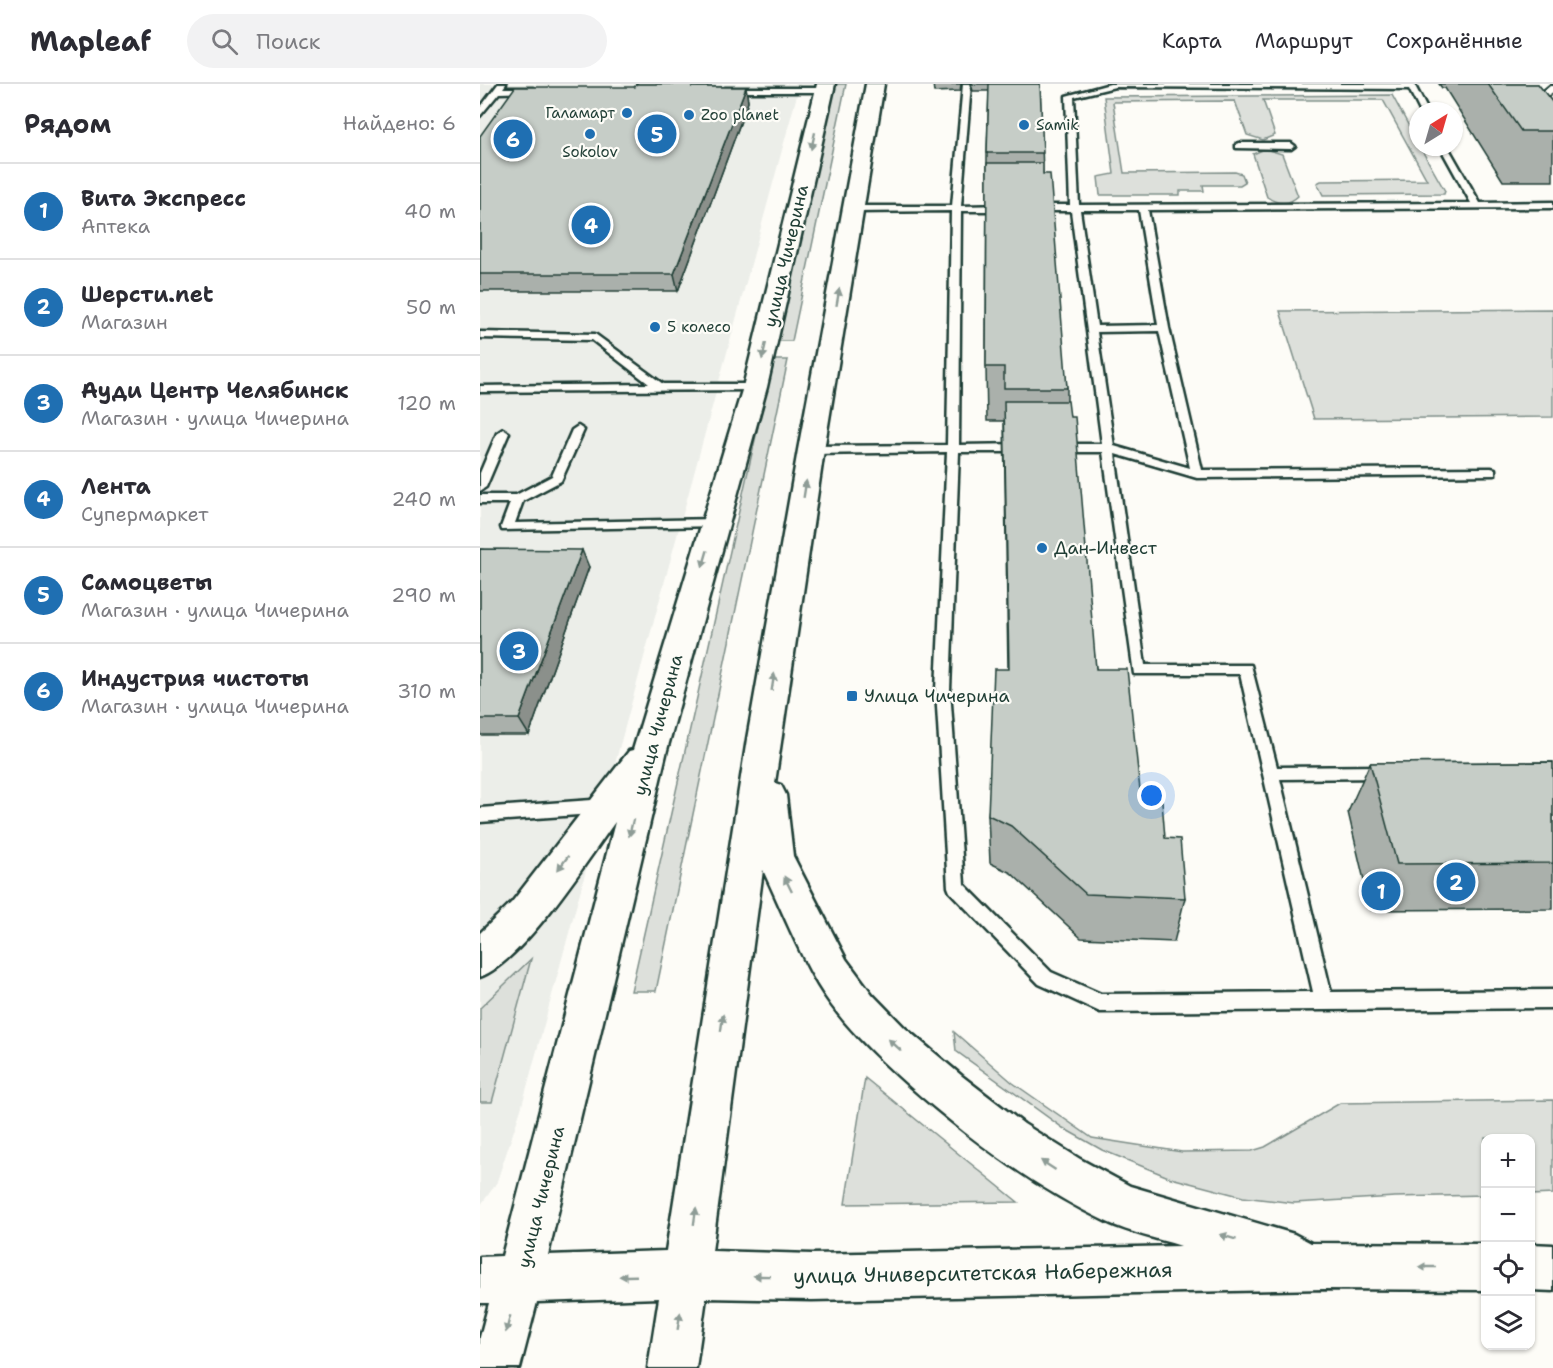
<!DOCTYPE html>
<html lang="ru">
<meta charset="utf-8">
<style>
body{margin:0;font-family:"Shantell Sans",sans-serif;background:#f2f2f3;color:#2b2b33}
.controls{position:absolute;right:18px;bottom:18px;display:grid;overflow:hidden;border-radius:12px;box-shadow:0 2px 4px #0004}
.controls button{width:54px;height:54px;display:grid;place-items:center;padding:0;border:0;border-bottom:2px solid #e1e1e2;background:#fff;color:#2b2b33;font:30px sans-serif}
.compass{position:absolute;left:929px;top:18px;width:54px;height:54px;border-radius:50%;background:#fff;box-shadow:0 2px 4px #0004;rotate:37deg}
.you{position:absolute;left:672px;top:712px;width:21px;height:21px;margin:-15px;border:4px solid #fff;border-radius:50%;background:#1a73e8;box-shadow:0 0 0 9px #1a73e833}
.badge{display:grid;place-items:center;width:39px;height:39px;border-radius:50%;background:#1f6fb2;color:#fff;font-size:20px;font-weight:700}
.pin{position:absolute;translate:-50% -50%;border:3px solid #fff;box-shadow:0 2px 6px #0006}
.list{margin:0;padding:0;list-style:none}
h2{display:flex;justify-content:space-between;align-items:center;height:78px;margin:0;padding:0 24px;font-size:26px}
h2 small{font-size:20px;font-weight:400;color:#7c7c81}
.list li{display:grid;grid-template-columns:39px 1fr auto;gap:18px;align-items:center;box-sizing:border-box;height:96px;padding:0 24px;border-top:2px solid #e1e1e2}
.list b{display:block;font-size:22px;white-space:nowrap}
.list p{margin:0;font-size:20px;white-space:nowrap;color:#7c7c81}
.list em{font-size:20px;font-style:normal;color:#7c7c81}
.icon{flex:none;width:33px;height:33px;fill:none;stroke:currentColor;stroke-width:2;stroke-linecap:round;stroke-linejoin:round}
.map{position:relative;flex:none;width:1073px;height:1284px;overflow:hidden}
header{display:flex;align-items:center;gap:36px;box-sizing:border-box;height:84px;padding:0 30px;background:#fff;border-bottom:2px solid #e1e1e2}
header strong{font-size:28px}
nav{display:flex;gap:33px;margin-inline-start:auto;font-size:21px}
.search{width:420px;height:54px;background:#f2f2f3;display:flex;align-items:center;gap:15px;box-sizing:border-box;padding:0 21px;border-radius:33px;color:#7c7c81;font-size:22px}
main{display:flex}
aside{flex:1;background:#fff}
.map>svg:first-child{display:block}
</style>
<header>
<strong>Mapleaf</strong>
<div class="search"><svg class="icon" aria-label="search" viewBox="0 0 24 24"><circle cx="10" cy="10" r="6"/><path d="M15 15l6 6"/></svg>Поиск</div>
<nav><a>Карта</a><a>Маршрут</a><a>Сохранённые</a></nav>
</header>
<main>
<aside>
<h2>Рядом<small>Найдено: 6</small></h2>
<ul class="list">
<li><span class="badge">1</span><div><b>Вита Экспресс</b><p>Аптека</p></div><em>40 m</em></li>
<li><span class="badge">2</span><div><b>Шерсти.net</b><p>Магазин</p></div><em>50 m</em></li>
<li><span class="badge">3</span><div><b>Ауди Центр Челябинск</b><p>Магазин · улица Чичерина</p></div><em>120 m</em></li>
<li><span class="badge">4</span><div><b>Лента</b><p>Супермаркет</p></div><em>240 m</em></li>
<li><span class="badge">5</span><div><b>Самоцветы</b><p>Магазин · улица Чичерина</p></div><em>290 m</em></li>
<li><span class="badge">6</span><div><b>Индустрия чистоты</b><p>Магазин · улица Чичерина</p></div><em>310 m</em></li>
</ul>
</aside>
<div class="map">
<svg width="1073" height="1284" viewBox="0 0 1073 1284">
<rect width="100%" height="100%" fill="#fdfcf7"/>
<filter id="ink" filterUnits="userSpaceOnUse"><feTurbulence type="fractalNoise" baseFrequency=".0167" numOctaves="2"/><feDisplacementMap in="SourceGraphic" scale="12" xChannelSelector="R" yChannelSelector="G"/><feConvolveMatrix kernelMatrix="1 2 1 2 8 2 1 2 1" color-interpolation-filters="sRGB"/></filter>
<g filter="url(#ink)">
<polygon fill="#eceee9" points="0,0 320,0 41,1025 16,1100 0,1122"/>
<g fill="#dde0db" stroke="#7e8e88" stroke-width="1.5">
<polygon points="355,0 366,0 312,257 297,257"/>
<polygon points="912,11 938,59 938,63 940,63 965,107 964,110 843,111 837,99 841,97 947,96 903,16 783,16 795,51 783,56 767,51 755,17 633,18 644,89 755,88 762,90 765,98 760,101 723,101 724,107 700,107 700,111 620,111 618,93 634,90 624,13"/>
<path d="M 785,65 L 802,70 L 818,112 C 809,121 797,120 787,113 L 773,70 Z"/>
<polygon points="1073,225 1073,333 834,335 800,227"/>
<polygon points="293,276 308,276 176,907 151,907"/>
<polygon points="51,875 12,1018 0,1018 0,924"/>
<polygon points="474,948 533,999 612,1054 702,1068 772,1067 785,1063 860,1019 1073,1016 1073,1110 1051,1111 1050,1054 1005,1054 1005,1111 915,1113 814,1119 763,1113 691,1094 622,1066 583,1044 476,967"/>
<polygon points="385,994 538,1118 365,1120"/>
</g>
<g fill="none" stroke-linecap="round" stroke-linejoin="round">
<defs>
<g id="service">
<polygon points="18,0 26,0 23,4 53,4 57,6 53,8 19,9 0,32 0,24"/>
<path d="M 483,0 L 491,0 L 481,122 L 527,121 L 532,124 L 527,127 L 481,127 L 479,361 L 544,360 L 550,364 L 544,368 L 479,368 L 470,606 L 484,800 L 571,888 L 621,910 L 833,908 L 760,590 L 654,590 L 623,368 L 577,368 L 571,364 L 577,360 L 622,360 L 591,127 L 554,127 L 549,124 L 554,121 L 590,121 L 586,12 L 630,0 L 934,0 L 948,27 L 940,27 L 929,5 L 635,3 L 594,13 L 599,121 L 991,119 L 960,63 L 968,63 L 1000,119 L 1073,118 L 1073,124 L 668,126 L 689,244 L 722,386 L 1011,384 L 1015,385 L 1015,391 L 717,394 L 635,370 L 665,581 L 771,581 L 797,683 L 905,682 L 910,684 L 913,688 L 910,692 L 905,694 L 800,695 L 851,908 L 1073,906 L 1073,924 L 620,928 L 559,900 L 470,808 L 468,803 L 456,606 L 467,368 L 331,370 L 325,366 L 331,362 L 467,361 L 471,127 L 374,128 L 369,125 L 374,122 L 472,122 ZM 600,126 L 659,126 L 678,241 L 617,242 ZM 679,247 L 710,384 L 634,362 L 617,248 Z"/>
<polygon points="1070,2 1073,2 1073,8 1061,16 1073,32 1073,40 1053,16"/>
<polygon points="248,4 345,4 349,6 345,8 245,8 245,4"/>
<polygon points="759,59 811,59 815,62 811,65 756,64 756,60"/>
<polygon points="0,248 115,250 183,300 275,300 281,303 275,306 0,308 0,302 169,300 112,256 0,254"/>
<polygon points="98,342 104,346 81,397 43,417 35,439 236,435 240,436 242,439 240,442 22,446 21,443 30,419 0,419 0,411 36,411 72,392 92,346"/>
<polygon points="23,345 29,349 6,403 0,407 0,389 17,349"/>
<polygon points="126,715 132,717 134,722 132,727 126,729 0,738 0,724"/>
</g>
<g id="primary">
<path d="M 337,0 L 355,0 L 287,303 L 187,666 L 68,1171 L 186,1167 L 267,655 L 318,366 L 386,0 L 404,0 L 344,366 L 295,699 L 301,701 L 306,711 L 313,772 L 366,875 L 392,910 L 425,944 L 482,992 L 544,1040 L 600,1075 L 650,1102 L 814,1150 L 831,1159 L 1005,1160 L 1005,1206 L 844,1205 L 332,1216 L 226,1214 L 216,1284 L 168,1284 L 179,1214 L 57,1218 L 40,1284 L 0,1284 L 0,1253 L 9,1219 L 0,1219 L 0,1173 L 22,1172 L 135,738 C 106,778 43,877 0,893 L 0,849 L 32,818 L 149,667 L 153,666 L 263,303 ZM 283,786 C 301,824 317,865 338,901 C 361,939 394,970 426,999 C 487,1053 553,1103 627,1138 C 650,1149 676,1154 701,1162 L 332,1170 L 232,1167 Z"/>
<polygon points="1050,1160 1073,1161 1073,1207 1050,1206"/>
</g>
</defs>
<use href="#service" stroke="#1f3d34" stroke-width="5"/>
<use href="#primary" stroke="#1f3d34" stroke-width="5"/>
<use href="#service" fill="#fdfcf7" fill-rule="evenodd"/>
<use href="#primary" fill="#fdfcf7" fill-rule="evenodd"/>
</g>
<g fill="#aab0ab" stroke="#1f3d34" stroke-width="1.5">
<polygon points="156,0 224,0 223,2 217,3 266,3 268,18 198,207 0,207 0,52 155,3"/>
<polygon points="453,0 481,0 480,7 454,8"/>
<polygon points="491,0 560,0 563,90 587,304 587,317 616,585 661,715 685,754 705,814 694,858 601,854 531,789 510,779 508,731 528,585 524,337 507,337 506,283 507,69 509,7 493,7"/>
<polygon points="959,0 1058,0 1073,19 1073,97 1023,97 965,4 962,4"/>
<polygon points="0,465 109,483 49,651 0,651"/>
<polygon points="1073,678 1073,825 891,826 868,728 890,679"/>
</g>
<g fill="#8b908b" stroke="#1f3d34" stroke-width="1.5">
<polygon points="266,3 268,18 198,207 194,190"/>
<polygon points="102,466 109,483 49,651 39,635"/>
</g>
<g fill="#c6cdc7" stroke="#1f3d34" stroke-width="1.5">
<polygon points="156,0 213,0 212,3 266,3 194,190 0,190 0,52 35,3 155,3"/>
<polygon points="509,0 560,0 563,69 507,69"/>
<polygon points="1008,0 1058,0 1073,19 1073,47 1041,47"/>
<polygon points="507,79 563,79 563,90 570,90 587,304 524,304 524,283 506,283"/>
<polygon points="524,317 588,317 590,333 595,333 616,585 647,585 661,715 682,717 685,754 700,755 705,814 606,810 531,742 508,731 514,585 529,585"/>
<polygon points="0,465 102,466 39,635 0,635"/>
<polygon points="1073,678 1073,779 917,780 890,679"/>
</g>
<defs><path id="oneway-solid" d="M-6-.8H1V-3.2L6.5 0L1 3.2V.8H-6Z" transform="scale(1.5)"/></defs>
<g fill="#8e9c96">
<use href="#oneway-solid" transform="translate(333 57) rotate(103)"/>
<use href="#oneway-solid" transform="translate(358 213) rotate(-80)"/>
<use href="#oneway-solid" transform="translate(284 267) rotate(103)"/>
<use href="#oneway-solid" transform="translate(325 405) rotate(-81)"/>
<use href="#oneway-solid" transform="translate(225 475) rotate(106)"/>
<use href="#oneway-solid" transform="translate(293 598) rotate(-81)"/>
<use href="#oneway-solid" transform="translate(151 744) rotate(104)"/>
<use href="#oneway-solid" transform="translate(83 779) rotate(127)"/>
<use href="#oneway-solid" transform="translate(308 800) rotate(-116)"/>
<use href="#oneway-solid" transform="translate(242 939) rotate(-82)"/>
<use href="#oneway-solid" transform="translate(415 961) rotate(-138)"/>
<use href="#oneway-solid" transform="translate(568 1081) rotate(-147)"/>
<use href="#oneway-solid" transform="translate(215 1132) rotate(-82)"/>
<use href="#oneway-solid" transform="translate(748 1153) rotate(-163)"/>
<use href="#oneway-solid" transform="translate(947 1183) rotate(-180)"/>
<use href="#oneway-solid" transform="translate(148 1192) rotate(178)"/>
<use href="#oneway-solid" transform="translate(282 1192) rotate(-179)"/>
<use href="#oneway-solid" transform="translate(199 1237) rotate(-81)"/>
<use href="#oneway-solid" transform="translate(28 1240) rotate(105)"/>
</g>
</g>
<g fill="#1f6fb2" stroke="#fdfcf7" stroke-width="2">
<circle cx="147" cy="29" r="6"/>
<circle cx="209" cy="31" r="6"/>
<circle cx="544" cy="41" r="6"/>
<circle cx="110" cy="50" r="6"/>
<circle cx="175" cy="243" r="6"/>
<circle cx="562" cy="464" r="6"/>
<rect x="366" y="606" width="12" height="12" rx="3"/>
</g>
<g text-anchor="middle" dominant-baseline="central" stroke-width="4.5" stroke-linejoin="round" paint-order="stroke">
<g font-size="15" fill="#1f3d34" stroke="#fdfcf7" text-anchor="start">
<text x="135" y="29" text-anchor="end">Галамарт</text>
<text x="221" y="31">Zoo planet</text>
<text x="556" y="41">Samik</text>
<text x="110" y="68" text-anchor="middle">Sokolov</text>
<text x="187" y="243">5 колесо</text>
</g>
<g font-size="18" fill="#1f3d34" stroke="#fdfcf7">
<text transform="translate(306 172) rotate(-77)">улица Чичерина</text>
<text transform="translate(178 641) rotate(-75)">улица Чичерина</text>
<text transform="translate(61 1113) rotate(-76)">улица Чичерина</text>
</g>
<g font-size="18" fill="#1f3d34" stroke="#fdfcf7" text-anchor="start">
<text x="574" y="464">Дан-Инвест</text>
<text x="384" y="612">Улица Чичерина</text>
</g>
<g font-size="21" fill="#1f3d34" stroke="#fdfcf7">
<text transform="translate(503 1189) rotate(-1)">улица Университетская Набережная</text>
</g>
</g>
</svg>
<div class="controls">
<button>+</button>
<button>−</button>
<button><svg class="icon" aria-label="locate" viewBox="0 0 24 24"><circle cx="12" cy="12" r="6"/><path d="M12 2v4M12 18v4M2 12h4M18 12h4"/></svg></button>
<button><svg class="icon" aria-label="layers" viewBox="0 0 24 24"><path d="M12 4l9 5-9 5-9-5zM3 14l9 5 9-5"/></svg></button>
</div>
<svg class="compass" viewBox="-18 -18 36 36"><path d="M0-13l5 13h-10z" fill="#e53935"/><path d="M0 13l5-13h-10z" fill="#7c7c81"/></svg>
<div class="you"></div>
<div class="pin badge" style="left:901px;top:807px">1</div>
<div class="pin badge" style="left:976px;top:798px">2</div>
<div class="pin badge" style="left:39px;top:567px">3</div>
<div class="pin badge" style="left:111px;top:141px">4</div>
<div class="pin badge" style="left:177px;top:50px">5</div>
<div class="pin badge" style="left:33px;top:55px">6</div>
</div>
</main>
